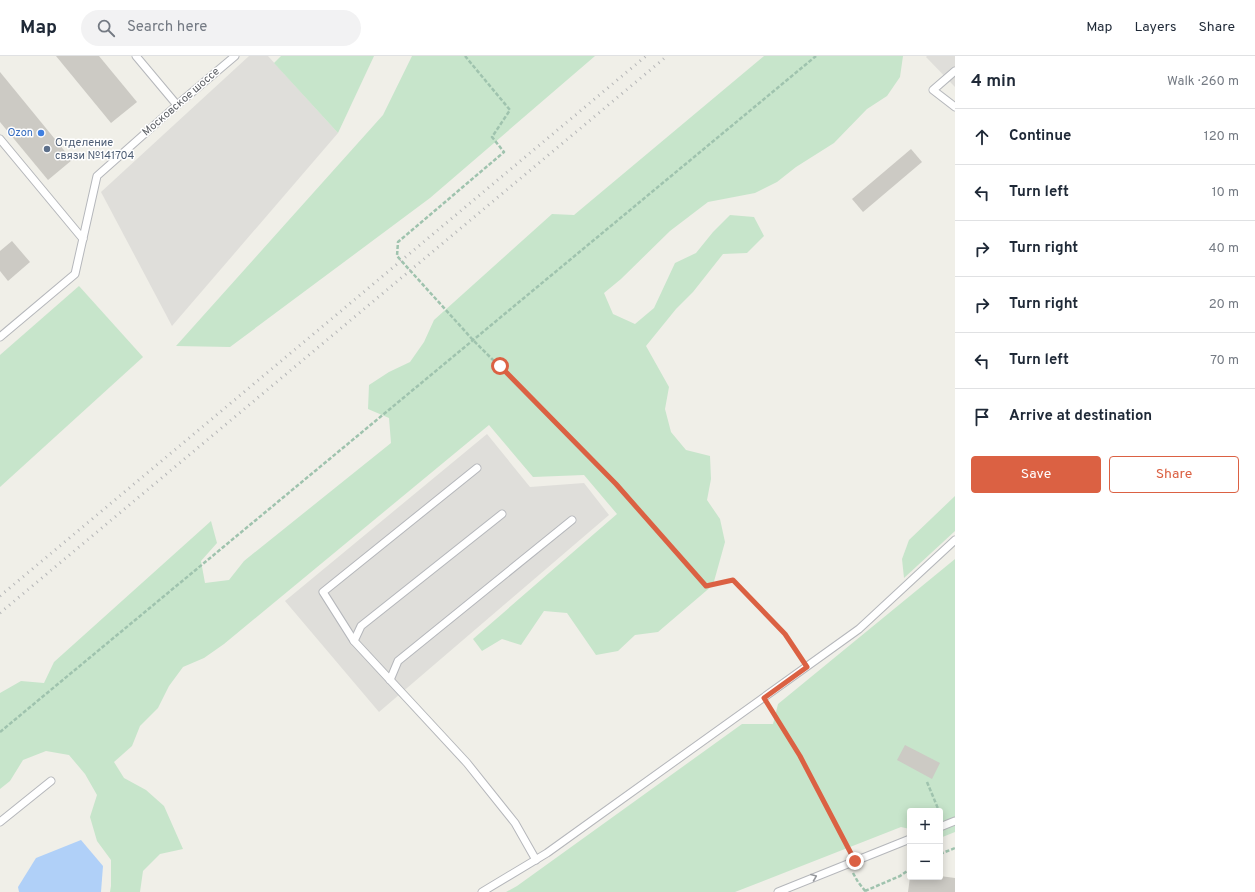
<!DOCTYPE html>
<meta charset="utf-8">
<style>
body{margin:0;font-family:Overpass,sans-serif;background:#f2f2f3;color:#1f2937}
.controls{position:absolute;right:12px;bottom:12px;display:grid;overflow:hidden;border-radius:4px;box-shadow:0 2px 10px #0003}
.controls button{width:36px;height:36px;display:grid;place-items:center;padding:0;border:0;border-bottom:1px solid #e0e1e3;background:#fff;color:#1f2937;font:20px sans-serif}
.stop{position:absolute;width:12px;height:12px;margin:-9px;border:3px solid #db6143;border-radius:50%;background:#fff}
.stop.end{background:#db6143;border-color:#fff;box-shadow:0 1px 4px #0008}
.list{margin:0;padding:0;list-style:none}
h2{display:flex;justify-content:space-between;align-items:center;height:52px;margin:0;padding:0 16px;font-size:17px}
h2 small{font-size:13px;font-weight:400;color:#747a83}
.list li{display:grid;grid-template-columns:26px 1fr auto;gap:12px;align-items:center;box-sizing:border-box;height:56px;padding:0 16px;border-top:1px solid #e0e1e3}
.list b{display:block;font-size:15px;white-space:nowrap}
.list em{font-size:13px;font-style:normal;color:#747a83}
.actions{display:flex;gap:8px;padding:12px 16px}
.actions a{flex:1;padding:9px 0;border:1px solid #db6143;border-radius:4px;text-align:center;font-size:14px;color:#db6143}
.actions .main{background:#db6143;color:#fff}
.icon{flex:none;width:22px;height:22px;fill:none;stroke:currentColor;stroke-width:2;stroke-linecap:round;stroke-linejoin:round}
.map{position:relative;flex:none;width:955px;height:836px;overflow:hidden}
header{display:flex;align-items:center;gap:24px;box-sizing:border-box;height:56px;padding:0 20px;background:#fff;border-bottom:1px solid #e0e1e3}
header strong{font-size:19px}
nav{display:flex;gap:22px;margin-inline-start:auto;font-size:14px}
.search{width:280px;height:36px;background:#f2f2f3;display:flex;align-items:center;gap:10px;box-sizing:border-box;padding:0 14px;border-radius:22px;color:#747a83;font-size:15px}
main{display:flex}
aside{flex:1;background:#fff}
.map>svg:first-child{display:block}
</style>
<header>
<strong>Map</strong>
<div class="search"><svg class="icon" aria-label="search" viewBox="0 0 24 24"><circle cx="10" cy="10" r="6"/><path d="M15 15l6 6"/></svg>Search here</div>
<nav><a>Map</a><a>Layers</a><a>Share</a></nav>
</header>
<main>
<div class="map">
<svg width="955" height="836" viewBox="0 0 955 836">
<rect width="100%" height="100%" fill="#f0efe8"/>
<g fill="#dfdeda">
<polygon points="249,0 268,0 338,77 172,270 101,136"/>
<polygon points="927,0 955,0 955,31 926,1"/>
<polygon points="487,378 530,431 584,427 609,459 379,656 285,545"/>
</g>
<g fill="#c7e5cb">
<polygon points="281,0 374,0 338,77 274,7"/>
<polygon points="412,0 595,0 430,142 230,291 176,290 383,59"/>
<polygon points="764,0 903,0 900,21 887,40 867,53 834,87 796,111 777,126 755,137 708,146 670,175 621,223 604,237 613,258 635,268 654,252 675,207 696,197 713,176 730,159 754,161 764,180 747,197 723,198 693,236 676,253 646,290 669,331 665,353 671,376 686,394 710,400 711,423 707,444 720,463 725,486 713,529 658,576 635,579 618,595 596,599 567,557 544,555 521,589 502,583 482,595 473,583 617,458 584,419 533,421 489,369 224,588 204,602 183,611 169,630 158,652 140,670 132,690 114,706 124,722 146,734 164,750 183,793 160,798 143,815 140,836 110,836 111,830 111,804 97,785 90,761 97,739 85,718 69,699 46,695 23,704 10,725 0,733 0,637 21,625 44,627 54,606 211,465 217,487 201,505 205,527 229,524 244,505 391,387 389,362 368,353 369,329 389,316 410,306 424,286 434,264 552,158 574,159"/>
<polygon points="79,230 143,301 0,431 0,299"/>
<polygon points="955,440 955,475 904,522 902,503 909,484"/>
<polygon points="955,503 955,776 940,782 940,755 910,755 910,773 901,771 735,836 506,836 517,830 742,668 773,668 778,648"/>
</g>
<polygon fill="#b0d0f8" points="81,784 103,810 101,836 19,836 18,831 36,802"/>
<g fill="#cccac4">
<polygon points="56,0 99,0 137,46 111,67"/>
<polygon points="0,16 72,104 48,124 0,66"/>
<polygon points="911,93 922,106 863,156 852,143"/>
<polygon points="12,185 30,206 8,225 0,215 0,195"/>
<polygon points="905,689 940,707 932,723 897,704"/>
<polygon points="940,820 955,822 955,836 908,836 910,821 940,821"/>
</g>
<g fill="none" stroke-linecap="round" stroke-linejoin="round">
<defs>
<g id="lane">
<polyline points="136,0 177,49"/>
<polyline points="955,15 933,34 955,51"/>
<polyline points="0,83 83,183"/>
<polyline points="0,281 75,218 97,120 177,49 235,0"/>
<polyline points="477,412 323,536 354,585 467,707 515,767 536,804"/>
<polyline points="354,585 361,570 502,458"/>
<polyline points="390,624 398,605 572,464"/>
<polyline points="0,766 51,725"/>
<polyline points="940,771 955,765"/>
<polyline points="482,836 547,797 859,573 955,484"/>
<polyline points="778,836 910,783"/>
</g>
</defs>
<use href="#lane" stroke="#b5b7bb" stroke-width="9"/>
<g stroke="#9fc3ae" stroke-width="2.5" stroke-dasharray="4 2" stroke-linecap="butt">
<polyline points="465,0 510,54 492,81 504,96 398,186 397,200 473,284 617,428 705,530 733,524 785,578 800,601"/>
<polyline points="770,651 800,700 850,795"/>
<polyline points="0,676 816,0"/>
<polyline points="927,726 939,755"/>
<polyline points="940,798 955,792"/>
<polyline points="853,817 858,826 866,836"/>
<polyline points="865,835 900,820 910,813"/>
</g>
<use href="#lane" stroke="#fff" stroke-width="7"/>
<g stroke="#b5b6b7" stroke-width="3" stroke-dasharray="1 5" stroke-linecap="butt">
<polyline points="0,540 646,0"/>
<polyline points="0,557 667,0"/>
</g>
</g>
<defs><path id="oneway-chevron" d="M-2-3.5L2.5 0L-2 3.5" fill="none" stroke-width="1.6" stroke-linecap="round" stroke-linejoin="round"/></defs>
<use stroke="#97999c" href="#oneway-chevron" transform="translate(814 821) rotate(-22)"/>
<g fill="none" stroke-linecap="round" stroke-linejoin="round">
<polyline stroke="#db6143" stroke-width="5" points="500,310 616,428 706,530 733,524 785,578 807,611 764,642 800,700 855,805"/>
</g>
<circle fill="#3f7fe0" stroke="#fff" stroke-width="1.5" cx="41" cy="77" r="4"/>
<circle fill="#5c6f8a" stroke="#fff" stroke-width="1.5" cx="47" cy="93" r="4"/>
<g text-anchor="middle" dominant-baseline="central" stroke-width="3" stroke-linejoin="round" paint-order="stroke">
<g font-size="11" fill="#5f6267" stroke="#fff">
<text transform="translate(181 46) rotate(-41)">Московское шоссе</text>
</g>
<g font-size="11" fill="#366cbe" stroke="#fff" text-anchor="end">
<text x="33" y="77">Ozon</text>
</g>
<g font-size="11" fill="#4e5e75" stroke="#fff" text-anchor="start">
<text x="55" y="87">Отделение<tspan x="55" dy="13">связи №141704</tspan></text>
</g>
</g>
</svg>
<div class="controls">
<button>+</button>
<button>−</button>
</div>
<div class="stop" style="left:500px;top:310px"></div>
<div class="stop end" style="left:855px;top:805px"></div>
</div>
<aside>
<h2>4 min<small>Walk · 260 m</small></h2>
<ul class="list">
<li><svg class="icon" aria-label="ahead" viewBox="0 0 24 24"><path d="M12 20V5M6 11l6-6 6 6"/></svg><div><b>Continue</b></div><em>120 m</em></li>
<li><svg class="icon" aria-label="left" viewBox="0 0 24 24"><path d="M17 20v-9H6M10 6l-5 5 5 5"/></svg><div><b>Turn left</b></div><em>10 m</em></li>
<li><svg class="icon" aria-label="right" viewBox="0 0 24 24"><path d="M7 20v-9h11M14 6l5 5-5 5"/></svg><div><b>Turn right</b></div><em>40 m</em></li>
<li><svg class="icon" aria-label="right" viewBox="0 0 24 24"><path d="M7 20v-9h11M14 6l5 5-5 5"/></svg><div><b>Turn right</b></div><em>20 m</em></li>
<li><svg class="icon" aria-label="left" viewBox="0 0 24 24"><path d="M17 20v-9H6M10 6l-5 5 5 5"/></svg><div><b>Turn left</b></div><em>70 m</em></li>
<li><svg class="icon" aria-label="arrive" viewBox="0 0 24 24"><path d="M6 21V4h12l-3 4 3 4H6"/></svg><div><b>Arrive at destination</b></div></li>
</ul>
<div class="actions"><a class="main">Save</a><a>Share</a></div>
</aside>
</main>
